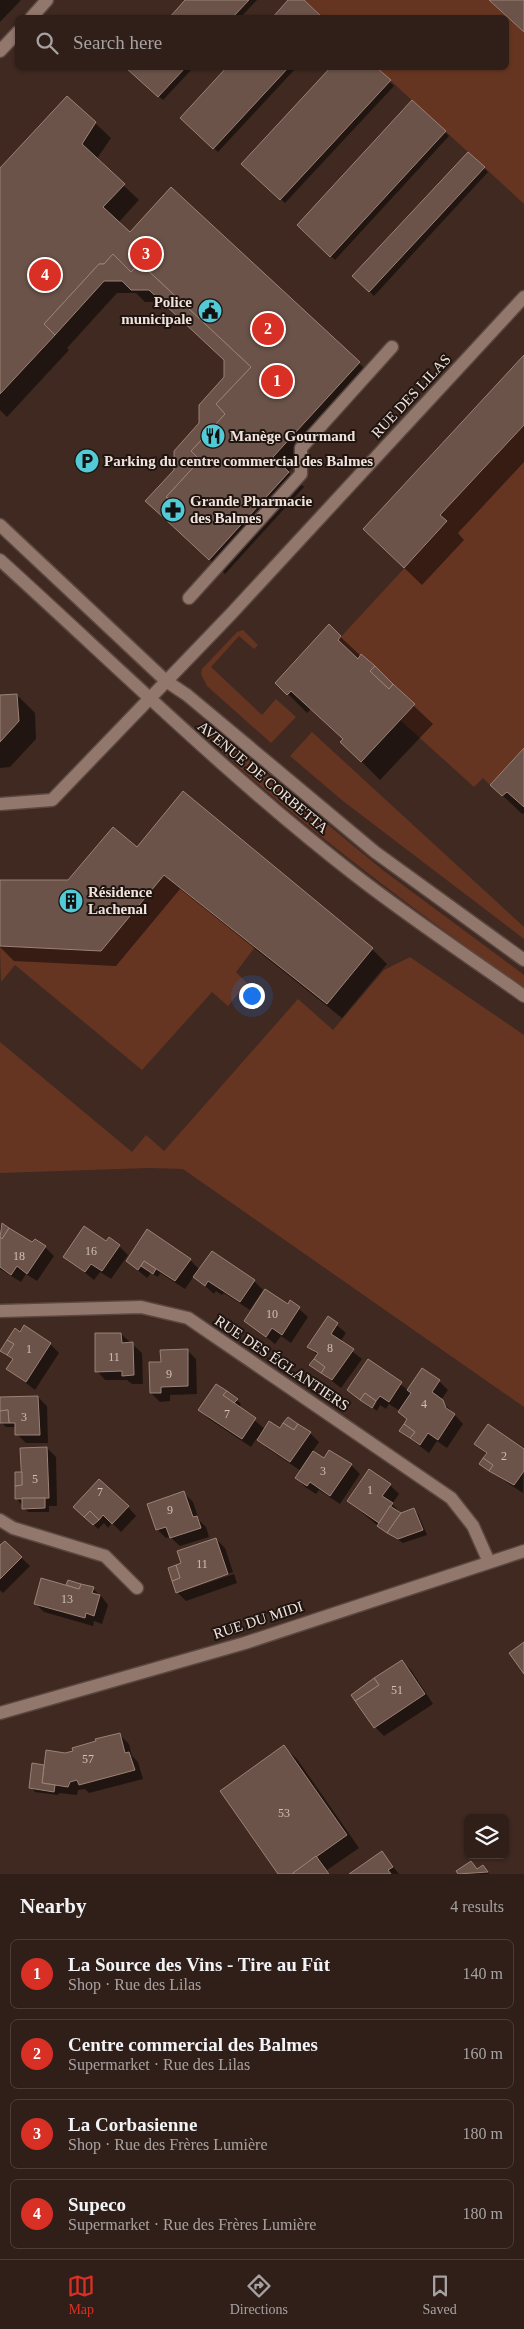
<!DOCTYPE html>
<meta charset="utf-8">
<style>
body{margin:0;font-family:Georgia,serif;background:#372721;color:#f1f3f6}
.controls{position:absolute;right:15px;bottom:15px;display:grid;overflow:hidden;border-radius:8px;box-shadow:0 1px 4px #0004}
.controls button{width:45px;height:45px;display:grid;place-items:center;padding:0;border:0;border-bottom:1px solid #4a3d37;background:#2f1f18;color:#f1f3f6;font:25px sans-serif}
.you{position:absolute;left:251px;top:995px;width:18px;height:18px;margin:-12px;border:4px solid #fff;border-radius:50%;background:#1a73e8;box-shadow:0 0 0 8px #1a73e833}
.badge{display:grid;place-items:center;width:32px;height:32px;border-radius:50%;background:#d93025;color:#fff;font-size:16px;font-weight:700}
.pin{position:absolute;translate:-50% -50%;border:2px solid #fff;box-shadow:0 1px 5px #0006}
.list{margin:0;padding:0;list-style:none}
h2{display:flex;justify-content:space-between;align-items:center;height:65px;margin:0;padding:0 20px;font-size:21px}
h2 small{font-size:16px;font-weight:400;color:#a7a2a2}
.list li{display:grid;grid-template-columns:32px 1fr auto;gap:15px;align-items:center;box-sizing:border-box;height:70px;margin:0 10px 10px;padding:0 10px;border:1px solid #4a3d37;border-radius:8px}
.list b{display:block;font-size:19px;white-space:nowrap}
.list p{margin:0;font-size:16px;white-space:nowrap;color:#a7a2a2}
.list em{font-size:16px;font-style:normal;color:#a7a2a2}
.icon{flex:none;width:28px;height:28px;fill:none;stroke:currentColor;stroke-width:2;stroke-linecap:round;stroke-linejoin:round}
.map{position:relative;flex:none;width:524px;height:1874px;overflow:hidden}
.search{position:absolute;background:#2f1f18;box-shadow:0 1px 4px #0004;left:15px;right:15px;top:15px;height:55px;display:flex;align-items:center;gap:12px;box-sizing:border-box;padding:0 18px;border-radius:8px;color:#a7a2a2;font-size:19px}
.sheet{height:385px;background:#2f1f18}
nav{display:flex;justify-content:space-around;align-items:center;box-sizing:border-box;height:70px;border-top:1px solid #4a3d37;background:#2f1f18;font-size:14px;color:#a7a2a2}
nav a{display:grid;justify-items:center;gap:2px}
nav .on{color:#d93025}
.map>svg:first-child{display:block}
</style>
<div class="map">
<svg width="524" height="1874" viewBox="0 0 524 1874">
<rect width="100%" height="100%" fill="#3f2920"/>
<g fill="#663522">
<polygon points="304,0 489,0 524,32 524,204 377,68 506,68 506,18 323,17"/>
<polygon points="524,425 524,748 490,785 483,778 474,787 400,720 415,704 362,655 358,659 338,640 447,522 440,515"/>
<polygon points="243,630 258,645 254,649 239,636 211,667 262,715 276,699 296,717 271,743 207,686 201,674 202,669 237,632"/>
<path d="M 209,727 L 384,871 L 524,975 L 524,989 C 415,909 303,829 204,735 Z"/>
<polygon points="312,732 524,927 524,939 343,801 290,756"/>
<polygon points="164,875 255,947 236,972 247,983 228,1006 212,992 142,1070 15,965 1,982 0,946 101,951"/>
<polygon points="410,957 524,1035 524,1407 183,1169 149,1168 0,1173 0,1042 132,1152 146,1135 164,1151 298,999 333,1030 384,970"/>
</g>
<g fill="#0007">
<polygon points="0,0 21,0 0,22"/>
<polygon points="187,0 257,0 240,18 171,18"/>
<polygon points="127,68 193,68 163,100"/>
<polygon points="228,68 296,68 218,152 182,117"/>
<polygon points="331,68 375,68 394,86 285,203 243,164"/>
<polygon points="67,97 111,138 96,160 139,200 118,223 130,234 359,363 374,378 288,472 304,487 225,574 160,513 176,470 226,378 225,360 163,302 145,302 136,293 117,293 67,348 69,350 7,417 0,410 0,170"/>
<polygon points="412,102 449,136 335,260 299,225"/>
<polygon points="468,153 488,172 374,296 354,276"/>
<polygon points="524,357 524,462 458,533 464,540 422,585 364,529"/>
<polygon points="329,626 433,724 380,780 342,742 344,739 311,709 307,713 277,683"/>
<polygon points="17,695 35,713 36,739 10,767 0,768 0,696"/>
<polygon points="524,750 524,813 522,814 492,785"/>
<polygon points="138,848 372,949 387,964 342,1018 180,889 116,966 14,961 0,947 0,923 69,881"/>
<polygon points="2,1225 32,1244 45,1247 54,1256 37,1281 26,1274 21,1282 0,1269 0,1228"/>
<polygon points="106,1242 119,1246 128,1255 111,1279 100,1272 94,1280 65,1257"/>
<polygon points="213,1252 254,1281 263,1290 250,1310 224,1293 222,1295 216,1291 214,1294 194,1276 185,1289 160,1273 158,1277 151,1273 147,1278 127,1261 190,1260 200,1270"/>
<polygon points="291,1302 308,1317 291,1343 281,1336 275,1344 246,1321 288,1306"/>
<polygon points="328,1318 346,1333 340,1342 362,1359 341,1388 311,1365 318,1356 309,1347"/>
<polygon points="24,1327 50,1344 59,1353 35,1390 8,1369 13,1360 2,1351"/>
<polygon points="121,1334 142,1353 143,1384 132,1384 127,1380 105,1380 97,1371"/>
<polygon points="187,1350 196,1359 197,1394 170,1395 170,1401 160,1402 151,1393 162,1363"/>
<polygon points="368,1361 408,1390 439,1381 448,1390 441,1400 463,1424 447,1448 437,1441 429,1453 405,1435 408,1420 400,1411 389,1404 386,1409 380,1405 377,1411 373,1408 377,1402 374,1402 370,1408 348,1390"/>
<polygon points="38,1397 47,1406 48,1443 26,1443 17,1434 15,1427 6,1427 2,1423"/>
<polygon points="237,1400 241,1404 239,1408 265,1429 310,1433 319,1442 312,1452 324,1460 351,1465 360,1474 340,1504 319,1490 316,1494 305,1487 297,1478 301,1471 267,1448 257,1438 251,1447 209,1419 200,1410"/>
<polygon points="476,1444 524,1451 523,1493 485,1468 487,1455"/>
<polygon points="47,1448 56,1457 57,1506 49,1506 49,1512 28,1512 16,1498 22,1473"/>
<polygon points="390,1485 399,1494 392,1504 402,1514 414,1509 418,1514 427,1535 403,1543 383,1530 348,1501"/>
<polygon points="184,1493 193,1502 199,1520 206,1527 209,1537 180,1546 170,1537 166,1538 157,1529"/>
<polygon points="75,1506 128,1507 136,1516 121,1532 112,1523 108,1528 104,1523 98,1529"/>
<polygon points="216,1539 225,1548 233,1572 189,1587 189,1589 234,1574 237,1583 186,1601 177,1592 183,1564"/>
<polygon points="5,1542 30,1566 3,1593 0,1590 0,1547"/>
<polygon points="68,1585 93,1589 102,1597 108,1605 102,1624 94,1621 93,1626 44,1612 36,1604 71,1588"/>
<polygon points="402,1661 411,1670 433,1704 384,1736 375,1727"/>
<polygon points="120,1735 129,1744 132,1756 138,1762 143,1779 89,1793 85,1789 78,1790 77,1795 59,1793 58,1795 35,1792 31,1787 34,1765 45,1767 65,1754"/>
<polygon points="284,1747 297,1759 359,1848 327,1870 330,1874 280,1874"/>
<polygon points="382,1853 399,1874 352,1874"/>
<polygon points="478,1870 487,1871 489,1874 460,1874 458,1871"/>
</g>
<g fill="#6b5349" stroke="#9c8176">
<polygon points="185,0 249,0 232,18 169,18"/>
<polygon points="288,0 304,0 323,18 272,18"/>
<polygon points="489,0 524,0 524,32"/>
<polygon points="126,68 185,68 158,97"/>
<polygon points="226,68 288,68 213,149 180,118"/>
<polygon points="330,68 377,68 391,80 280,200 241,164"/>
<polygon points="67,96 96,122 82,144 125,184 103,207 130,232 171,187 360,362 273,457 289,472 209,560 165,519 168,498 166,497 200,460 191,451 225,414 216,404 251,367 140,263 131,272 113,254 104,264 99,264 44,324 55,335 0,394 0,168"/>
<polygon points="412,100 446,131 330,257 297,225"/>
<polygon points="468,152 485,167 369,292 352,276"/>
<polygon points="113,254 131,272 140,263 251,367 216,404 225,414 191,451 200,460 166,497 168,498 165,519 145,501 174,470 174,451 199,423 199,405 224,377 224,360 149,290 131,290 122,281 104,281 55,335 44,324 99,264 104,264"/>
<polygon points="524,355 524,425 440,515 447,521 404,568 363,529"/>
<polygon points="329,624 341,636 338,640 358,659 361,654 375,666 370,671 389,689 393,684 415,704 361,762 340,742 343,739 291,691 287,695 275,683"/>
<polygon points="375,666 393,684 389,689 370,671"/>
<polygon points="17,694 19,721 0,742 0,695"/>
<polygon points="524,748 524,807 507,792 502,796 490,785"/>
<polygon points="183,791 373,948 327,1004 164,875 101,951 0,946 0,880 68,880 113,827 137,847"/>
<polygon points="2,1223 9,1228 2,1239 0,1237"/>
<polygon points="84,1226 106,1241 109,1237 120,1245 102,1271 91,1264 85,1272 63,1257"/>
<polygon points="9,1228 32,1242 35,1239 46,1246 27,1274 17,1266 11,1275 0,1267 0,1237 2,1239"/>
<polygon points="147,1229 191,1259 175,1281 144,1261 138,1270 126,1261"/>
<polygon points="212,1251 255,1280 240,1302 208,1281 205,1286 193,1277"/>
<polygon points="144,1261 156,1269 153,1274 141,1266"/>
<polygon points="265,1289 288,1304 290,1300 300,1307 282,1335 272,1328 266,1337 244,1321"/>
<polygon points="328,1316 338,1323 331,1334 354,1349 332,1380 321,1373 325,1367 314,1359 318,1353 307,1347"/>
<polygon points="24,1325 51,1343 26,1382 6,1369 13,1359 7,1355 14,1344 7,1340 15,1328 20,1332"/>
<polygon points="95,1333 121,1333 122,1343 133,1342 134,1375 122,1376 122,1371 95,1372"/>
<polygon points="7,1340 14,1344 7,1355 0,1351"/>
<polygon points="188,1349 188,1386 161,1387 161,1393 150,1393 149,1362 161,1362 160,1350"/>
<polygon points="314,1359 325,1367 321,1373 309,1365"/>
<polygon points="368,1359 402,1382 389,1402 380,1396 376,1401 365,1393 360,1400 347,1390"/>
<polygon points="422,1368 440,1380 432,1392 443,1400 446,1408 455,1414 438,1440 428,1433 420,1445 410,1438 415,1432 404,1424 407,1419 398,1412 411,1393 407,1390"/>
<polygon points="216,1384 227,1391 223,1395 256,1418 242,1439 198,1410"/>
<polygon points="227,1391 238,1399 234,1403 223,1395"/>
<polygon points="365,1393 376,1401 372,1408 360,1400"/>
<polygon points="38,1396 40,1435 15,1435 15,1423 9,1423 8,1410 0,1411 0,1397"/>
<polygon points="8,1410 9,1423 0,1423 0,1411"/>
<polygon points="288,1417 298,1424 294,1430 283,1423"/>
<polygon points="269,1421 280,1428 283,1423 294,1430 298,1424 311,1432 290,1462 257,1440"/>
<polygon points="404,1424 415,1432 410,1438 399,1431"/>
<polygon points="488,1424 524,1449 524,1471 514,1485 489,1471 493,1465 483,1458 487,1453 474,1444"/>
<polygon points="47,1447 49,1498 15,1499 15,1486 22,1485 20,1448"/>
<polygon points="329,1450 352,1464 330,1496 310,1482 307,1486 295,1478 313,1451 324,1458"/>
<polygon points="483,1458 493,1465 489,1471 479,1464"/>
<polygon points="369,1469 391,1484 382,1496 393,1503 379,1523 347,1501"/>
<polygon points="15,1472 22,1472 22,1485 15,1486"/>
<polygon points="99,1479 129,1506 112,1524 103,1515 99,1520 90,1511 84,1517 73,1507"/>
<polygon points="184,1491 193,1517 197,1516 201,1528 170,1538 166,1527 156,1530 147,1504"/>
<polygon points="22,1498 45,1498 45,1508 22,1509"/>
<polygon points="390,1506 401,1513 387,1533 377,1526"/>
<polygon points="414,1508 423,1530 398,1539 387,1533 401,1513"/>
<polygon points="90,1511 99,1520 93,1525 84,1517"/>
<polygon points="216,1538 228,1574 176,1593 172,1581 180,1578 176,1565 181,1563 177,1551"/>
<polygon points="5,1541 22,1557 0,1579 0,1545"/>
<polygon points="176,1565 180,1578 172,1581 168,1568"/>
<polygon points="41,1578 79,1589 81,1584 94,1587 92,1593 100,1595 94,1616 86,1613 85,1618 34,1604"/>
<polygon points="68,1580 81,1584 79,1589 66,1585"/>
<polygon points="524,1642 524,1674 509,1653"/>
<polygon points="402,1660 425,1694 374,1728 355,1701 379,1685 374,1678"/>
<polygon points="374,1678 379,1685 355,1701 351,1695"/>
<polygon points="120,1733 125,1753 129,1752 135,1770 79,1785 77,1780 70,1782 68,1787 42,1783 46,1750 65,1753 73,1751 72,1748 96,1741 95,1739"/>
<polygon points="284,1745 347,1835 292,1874 278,1874 220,1791"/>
<polygon points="32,1763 44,1765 42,1783 55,1785 54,1792 29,1788"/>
<polygon points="382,1851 393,1867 388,1870 391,1874 349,1874"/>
<polygon points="316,1856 329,1874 294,1874 293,1873"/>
<polygon points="471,1861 477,1869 483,1865 488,1872 458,1874 456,1871"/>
</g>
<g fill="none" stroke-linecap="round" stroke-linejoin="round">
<defs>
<g id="minor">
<polyline points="31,18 47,0"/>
<polyline points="0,51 18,32"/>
<polyline points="0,525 166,681 187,695 375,852 524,960"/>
<path d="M 0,560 C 117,666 230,778 355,875 C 410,918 468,956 524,996"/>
<polyline points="189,598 301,474 301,448 392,347"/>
<polyline points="0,804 52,800 231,614 524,297"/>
<polyline points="0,1311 141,1307 188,1318 451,1498 473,1526 489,1562"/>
<polyline points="0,1520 13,1528 105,1556 137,1588"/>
<polyline points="0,1713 245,1643 524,1551"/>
</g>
</defs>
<use href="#minor" stroke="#5a4740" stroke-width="15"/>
<use href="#minor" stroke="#92776d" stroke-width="12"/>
</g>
<defs>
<symbol id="civic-disc" viewBox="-11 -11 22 22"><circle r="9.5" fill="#52cbd7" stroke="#1e1410"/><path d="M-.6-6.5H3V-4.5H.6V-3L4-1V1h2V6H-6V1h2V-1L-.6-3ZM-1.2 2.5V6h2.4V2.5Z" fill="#111"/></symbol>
<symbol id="restaurant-disc" viewBox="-11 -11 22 22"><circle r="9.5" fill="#52cbd7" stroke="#1e1410"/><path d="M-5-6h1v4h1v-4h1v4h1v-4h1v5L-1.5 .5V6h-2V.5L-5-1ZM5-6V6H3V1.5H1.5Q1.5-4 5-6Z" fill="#111"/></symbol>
<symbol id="parking-disc" viewBox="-11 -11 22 22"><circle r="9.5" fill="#52cbd7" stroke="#1e1410"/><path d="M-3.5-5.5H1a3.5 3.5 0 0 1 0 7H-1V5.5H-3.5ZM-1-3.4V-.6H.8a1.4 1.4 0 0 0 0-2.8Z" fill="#111"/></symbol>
<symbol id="pharmacy-disc" viewBox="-11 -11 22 22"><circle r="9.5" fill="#52cbd7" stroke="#1e1410"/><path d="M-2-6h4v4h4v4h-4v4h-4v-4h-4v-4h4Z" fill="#111"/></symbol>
<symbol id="building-disc" viewBox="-11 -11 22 22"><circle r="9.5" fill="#52cbd7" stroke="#1e1410"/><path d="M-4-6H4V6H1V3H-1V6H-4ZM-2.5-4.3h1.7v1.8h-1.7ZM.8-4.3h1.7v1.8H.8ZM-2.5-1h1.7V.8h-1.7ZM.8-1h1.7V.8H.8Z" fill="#111"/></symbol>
</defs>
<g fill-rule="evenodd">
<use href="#civic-disc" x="196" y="297" width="28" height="28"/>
<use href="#restaurant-disc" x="199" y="422" width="28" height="28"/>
<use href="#parking-disc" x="73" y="447" width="28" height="28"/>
<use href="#pharmacy-disc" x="159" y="496" width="28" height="28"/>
<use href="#building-disc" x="57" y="887" width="28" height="28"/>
</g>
<g text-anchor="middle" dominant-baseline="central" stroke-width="4" stroke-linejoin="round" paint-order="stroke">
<g font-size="12" fill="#d0beb7">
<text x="91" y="1251">16</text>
<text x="19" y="1256">18</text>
<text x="272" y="1314">10</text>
<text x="330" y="1348">8</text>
<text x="29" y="1349">1</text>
<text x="114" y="1357">11</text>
<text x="169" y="1374">9</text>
<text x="424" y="1404">4</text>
<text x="227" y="1414">7</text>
<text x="24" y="1417">3</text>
<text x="504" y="1456">2</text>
<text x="323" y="1471">3</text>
<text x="35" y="1479">5</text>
<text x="370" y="1490">1</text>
<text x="100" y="1492">7</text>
<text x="170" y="1510">9</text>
<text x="202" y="1564">11</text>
<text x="67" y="1599">13</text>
<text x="397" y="1690">51</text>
<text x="88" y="1759">57</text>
<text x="284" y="1813">53</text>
</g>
<g font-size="15" font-weight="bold" fill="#f1e2dc" stroke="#1e1410" text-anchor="start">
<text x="192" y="302" text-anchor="end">Police<tspan x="192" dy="17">municipale</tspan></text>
<text x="230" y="436">Manège Gourmand</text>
<text x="104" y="461">Parking du centre commercial des Balmes</text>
<text x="190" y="501">Grande Pharmacie<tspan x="190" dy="17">des Balmes</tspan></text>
<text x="88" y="892">Résidence<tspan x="88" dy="17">Lachenal</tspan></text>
</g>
<g font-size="15" fill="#f1e2dc" stroke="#1e1410">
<text transform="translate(411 396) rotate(-47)">RUE DES LILAS</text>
<text transform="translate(263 777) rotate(40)">AVENUE DE CORBETTA</text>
<text transform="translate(282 1363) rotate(34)">RUE DES ÉGLANTIERS</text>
<text transform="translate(258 1620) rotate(-18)">RUE DU MIDI</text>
</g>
</g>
</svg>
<div class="controls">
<button><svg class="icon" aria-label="layers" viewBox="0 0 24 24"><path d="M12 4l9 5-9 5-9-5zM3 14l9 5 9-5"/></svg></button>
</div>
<div class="you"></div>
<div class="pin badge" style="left:277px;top:381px">1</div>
<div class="pin badge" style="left:268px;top:329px">2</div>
<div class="pin badge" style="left:146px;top:254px">3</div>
<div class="pin badge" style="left:45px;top:275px">4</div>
<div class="search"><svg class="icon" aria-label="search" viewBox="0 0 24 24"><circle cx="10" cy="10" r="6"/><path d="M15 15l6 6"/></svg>Search here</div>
</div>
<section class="sheet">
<h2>Nearby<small>4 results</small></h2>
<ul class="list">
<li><span class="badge">1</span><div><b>La Source des Vins - Tire au Fût</b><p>Shop · Rue des Lilas</p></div><em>140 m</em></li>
<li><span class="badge">2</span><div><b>Centre commercial des Balmes</b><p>Supermarket · Rue des Lilas</p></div><em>160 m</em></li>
<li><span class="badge">3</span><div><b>La Corbasienne</b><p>Shop · Rue des Frères Lumière</p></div><em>180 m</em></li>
<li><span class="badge">4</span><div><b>Supeco</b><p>Supermarket · Rue des Frères Lumière</p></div><em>180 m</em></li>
</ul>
</section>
<nav>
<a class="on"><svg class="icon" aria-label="map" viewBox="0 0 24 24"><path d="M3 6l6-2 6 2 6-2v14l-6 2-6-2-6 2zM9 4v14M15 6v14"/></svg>Map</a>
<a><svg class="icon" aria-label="directions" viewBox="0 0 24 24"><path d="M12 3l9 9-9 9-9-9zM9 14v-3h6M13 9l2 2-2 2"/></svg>Directions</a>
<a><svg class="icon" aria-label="saved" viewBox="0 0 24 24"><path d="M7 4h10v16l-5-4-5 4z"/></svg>Saved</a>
</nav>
